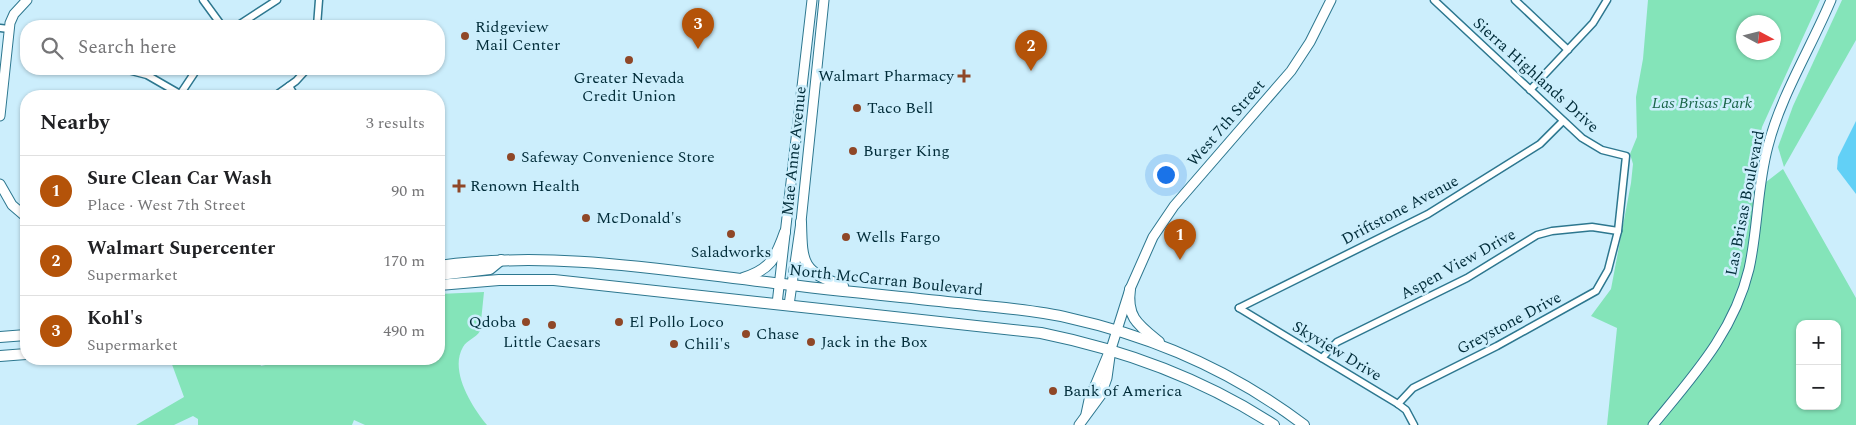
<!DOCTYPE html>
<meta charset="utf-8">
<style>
body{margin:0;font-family:Spectral,serif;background:#f6f6f6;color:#202124}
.controls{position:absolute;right:15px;bottom:15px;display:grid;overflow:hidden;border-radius:10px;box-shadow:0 1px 4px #0004}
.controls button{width:45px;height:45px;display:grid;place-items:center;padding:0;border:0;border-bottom:1px solid #e0e0e0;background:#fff;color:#202124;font:25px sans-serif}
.compass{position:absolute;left:1736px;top:15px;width:45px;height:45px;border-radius:50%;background:#fff;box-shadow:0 1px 4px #0004;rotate:97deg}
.you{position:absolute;left:1165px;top:174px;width:18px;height:18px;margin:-12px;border:4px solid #fff;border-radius:50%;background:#1a73e8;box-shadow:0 0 0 8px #1a73e833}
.badge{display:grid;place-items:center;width:32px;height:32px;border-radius:50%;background:#b45309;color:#fff;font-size:16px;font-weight:700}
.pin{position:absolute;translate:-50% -41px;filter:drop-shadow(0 1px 2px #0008)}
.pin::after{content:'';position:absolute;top:26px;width:18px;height:15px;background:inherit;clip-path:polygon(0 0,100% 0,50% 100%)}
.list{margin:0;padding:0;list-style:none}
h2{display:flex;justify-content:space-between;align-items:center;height:65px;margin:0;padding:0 20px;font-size:21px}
h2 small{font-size:16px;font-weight:400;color:#757577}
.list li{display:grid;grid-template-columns:32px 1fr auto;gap:15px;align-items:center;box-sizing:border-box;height:70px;padding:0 20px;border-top:1px solid #e0e0e0}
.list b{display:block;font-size:19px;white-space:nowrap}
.list p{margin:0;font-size:16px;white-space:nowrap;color:#757577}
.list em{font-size:16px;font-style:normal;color:#757577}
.icon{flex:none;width:28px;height:28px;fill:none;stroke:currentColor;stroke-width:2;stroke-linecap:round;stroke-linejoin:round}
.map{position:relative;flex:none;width:1856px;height:425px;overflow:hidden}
.search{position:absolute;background:#fff;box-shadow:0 1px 4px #0004;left:20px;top:20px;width:425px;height:55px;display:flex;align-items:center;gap:12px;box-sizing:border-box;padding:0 18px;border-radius:20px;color:#757577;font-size:19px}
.panel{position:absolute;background:#fff;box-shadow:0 1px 4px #0004;left:20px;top:90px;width:425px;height:275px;border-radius:20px}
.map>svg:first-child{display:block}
</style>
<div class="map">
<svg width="1856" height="425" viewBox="0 0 1856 425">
<rect width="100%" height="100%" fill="#cceefc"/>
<g fill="#84e4b9" fill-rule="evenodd">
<path d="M 1648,0 L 1820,0 L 1762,127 L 1748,196 L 1783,169 L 1856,298 L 1856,425 L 1607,425 L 1617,328 L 1591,316 L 1611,289 L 1631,183 L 1633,164 L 1630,154 L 1637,137 L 1636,97 L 1643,59 ZM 1744,22 L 1774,22 L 1774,52 L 1744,52 ZM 1800,324 L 1837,324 L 1837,406 L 1800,406 Z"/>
<polygon points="1842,0 1856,0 1856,40 1784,167 1778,147 1793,106"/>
<path d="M 484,292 L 480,331 C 476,338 467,340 463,347 C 449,371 472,407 487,425 L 365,425 L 354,420 L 352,425 L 198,425 L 198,419 L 193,416 L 174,425 L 136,425 L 184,397 L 170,359 L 258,359 L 261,366 L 274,363 L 277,359 L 439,359 L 439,294 Z"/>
</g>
<polygon fill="#62d0f6" points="1856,121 1856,194 1837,169 1838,157"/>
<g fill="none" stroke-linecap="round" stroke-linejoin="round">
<defs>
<g id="street">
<polyline points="203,0 222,26"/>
<polyline points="1515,0 1568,50"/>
<polyline points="237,26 277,0"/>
<polyline points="317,26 319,0"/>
<polyline points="0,28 9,29"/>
<polyline points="124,69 147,75 180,94"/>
<polyline points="289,86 295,96"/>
<polyline points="1530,90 1593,23 1607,0"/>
<polyline points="179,96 197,69"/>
<polyline points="275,96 296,81 307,69"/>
<polyline points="1239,308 1428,214 1540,144 1563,121"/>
<polyline points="1239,308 1398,404 1406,410 1414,425"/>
<polyline points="1322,358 1337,342 1467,278 1537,235 1552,231 1592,227 1618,231"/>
<polyline points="1398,404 1413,388 1497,346 1596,291 1608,270 1618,231 1626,156 1602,150 1582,138 1434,0"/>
</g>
<g id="secondary">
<polyline points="0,116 10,23 14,14 27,0"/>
<polyline points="0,184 12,205 26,217"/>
<polyline points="777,304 812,0"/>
<polyline points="789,305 801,222 824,0"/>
<polyline points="1086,414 1089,400 1109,352"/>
<polyline points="1079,425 1101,395 1107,378 1111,349 1130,289 1153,237 1174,206 1291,71 1310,42 1331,0"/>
<path d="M 1653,425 C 1693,376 1734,332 1749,269 C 1758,229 1757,186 1768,146 C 1781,95 1811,48 1831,0"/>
</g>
<g id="primary">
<path d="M 801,222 C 802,265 802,271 843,286"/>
<path d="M 439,266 C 551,250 663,270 774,283 C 838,291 903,297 967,304 C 1001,308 1036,310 1069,318 C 1155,337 1234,372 1304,425"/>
<polyline points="439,275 490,269 501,260"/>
<path d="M 743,278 C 770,270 776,258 785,232"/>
<path d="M 439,285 L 499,280 L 554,280 L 1041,333 C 1125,350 1202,378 1274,425"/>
<path d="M 1130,289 C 1126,317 1138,325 1159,342"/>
<polyline points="0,337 26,335"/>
<polyline points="0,356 26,354"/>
</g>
</defs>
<use href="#street" stroke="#2d778f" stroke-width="9"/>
<use href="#secondary" stroke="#2d778f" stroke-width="11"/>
<use href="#primary" stroke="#2d778f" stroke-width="12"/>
<use href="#street" stroke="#fff" stroke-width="6"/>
<use href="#secondary" stroke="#fff" stroke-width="9"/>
<use href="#primary" stroke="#fff" stroke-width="10"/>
</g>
<g fill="#8f4727" stroke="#cceefc" stroke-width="2">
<circle cx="465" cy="36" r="5"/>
<circle cx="629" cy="60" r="5"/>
<path d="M961.5 68.5h5v5h5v5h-5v5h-5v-5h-5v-5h5z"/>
<circle cx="857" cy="108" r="5"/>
<circle cx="853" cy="151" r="5"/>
<circle cx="511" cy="157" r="5"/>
<path d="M456.5 178.5h5v5h5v5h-5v5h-5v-5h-5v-5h5z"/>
<circle cx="586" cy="218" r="5"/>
<circle cx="731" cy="234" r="5"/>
<circle cx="846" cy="237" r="5"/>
<circle cx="526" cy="322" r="5"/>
<circle cx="619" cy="322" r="5"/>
<circle cx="552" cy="325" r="5"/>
<circle cx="746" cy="334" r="5"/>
<circle cx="811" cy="342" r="5"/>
<circle cx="674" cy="344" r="5"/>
<circle cx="1053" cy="391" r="5"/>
</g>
<g text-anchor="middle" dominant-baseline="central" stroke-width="5" stroke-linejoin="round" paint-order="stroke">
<g font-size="16" fill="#012c39" stroke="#cceefc" text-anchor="start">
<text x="475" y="27">Ridgeview<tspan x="475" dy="18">Mail Center</tspan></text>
<text x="954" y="76" text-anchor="end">Walmart Pharmacy</text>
<text x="629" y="78" text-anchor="middle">Greater Nevada<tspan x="629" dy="18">Credit Union</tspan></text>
<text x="867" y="108">Taco Bell</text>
<text x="863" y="151">Burger King</text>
<text x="521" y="157">Safeway Convenience Store</text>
<text x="470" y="186">Renown Health</text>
<text x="596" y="218">McDonald's</text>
<text x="856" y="237">Wells Fargo</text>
<text x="731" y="252" text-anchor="middle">Saladworks</text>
<text x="516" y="322" text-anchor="end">Qdoba</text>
<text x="629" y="322">El Pollo Loco</text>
<text x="756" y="334">Chase</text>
<text x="552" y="342" text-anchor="middle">Little Caesars</text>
<text x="821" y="342">Jack in the Box</text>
<text x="684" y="344">Chili's</text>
<text x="1063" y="391">Bank of America</text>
</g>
<g font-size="16" fill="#012c39" stroke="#cceefc">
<text transform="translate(1536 75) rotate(42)">Sierra Highlands Drive</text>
<text transform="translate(1226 123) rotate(-49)">West 7th Street</text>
<text transform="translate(794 151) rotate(-84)">Mae Anne Avenue</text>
<text transform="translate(1745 203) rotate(-79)">Las Brisas Boulevard</text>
<text transform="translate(1400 210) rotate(-28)">Driftstone Avenue</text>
<text transform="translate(1458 264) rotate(-29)">Aspen View Drive</text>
<text transform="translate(886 280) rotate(6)">North McCarran Boulevard</text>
<text transform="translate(1509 323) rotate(-28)">Greystone Drive</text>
<text transform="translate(1337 351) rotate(31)">Skyview Drive</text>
</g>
<g font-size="16" font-style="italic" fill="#1a6548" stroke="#cceefc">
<text x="1702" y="103">Las Brisas Park</text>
</g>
</g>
</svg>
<div class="controls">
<button>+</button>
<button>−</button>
</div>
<svg class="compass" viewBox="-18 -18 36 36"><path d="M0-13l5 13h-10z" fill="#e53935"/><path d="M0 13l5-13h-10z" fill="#757577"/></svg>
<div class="you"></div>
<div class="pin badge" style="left:1180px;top:260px">1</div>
<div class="pin badge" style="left:1031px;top:71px">2</div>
<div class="pin badge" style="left:698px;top:49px">3</div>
<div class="search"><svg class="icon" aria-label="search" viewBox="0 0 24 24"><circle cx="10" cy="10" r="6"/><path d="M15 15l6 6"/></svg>Search here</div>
<section class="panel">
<h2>Nearby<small>3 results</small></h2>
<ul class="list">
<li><span class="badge">1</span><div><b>Sure Clean Car Wash</b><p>Place · West 7th Street</p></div><em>90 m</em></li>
<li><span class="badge">2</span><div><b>Walmart Supercenter</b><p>Supermarket</p></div><em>170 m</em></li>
<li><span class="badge">3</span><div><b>Kohl's</b><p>Supermarket</p></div><em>490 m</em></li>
</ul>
</section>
</div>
